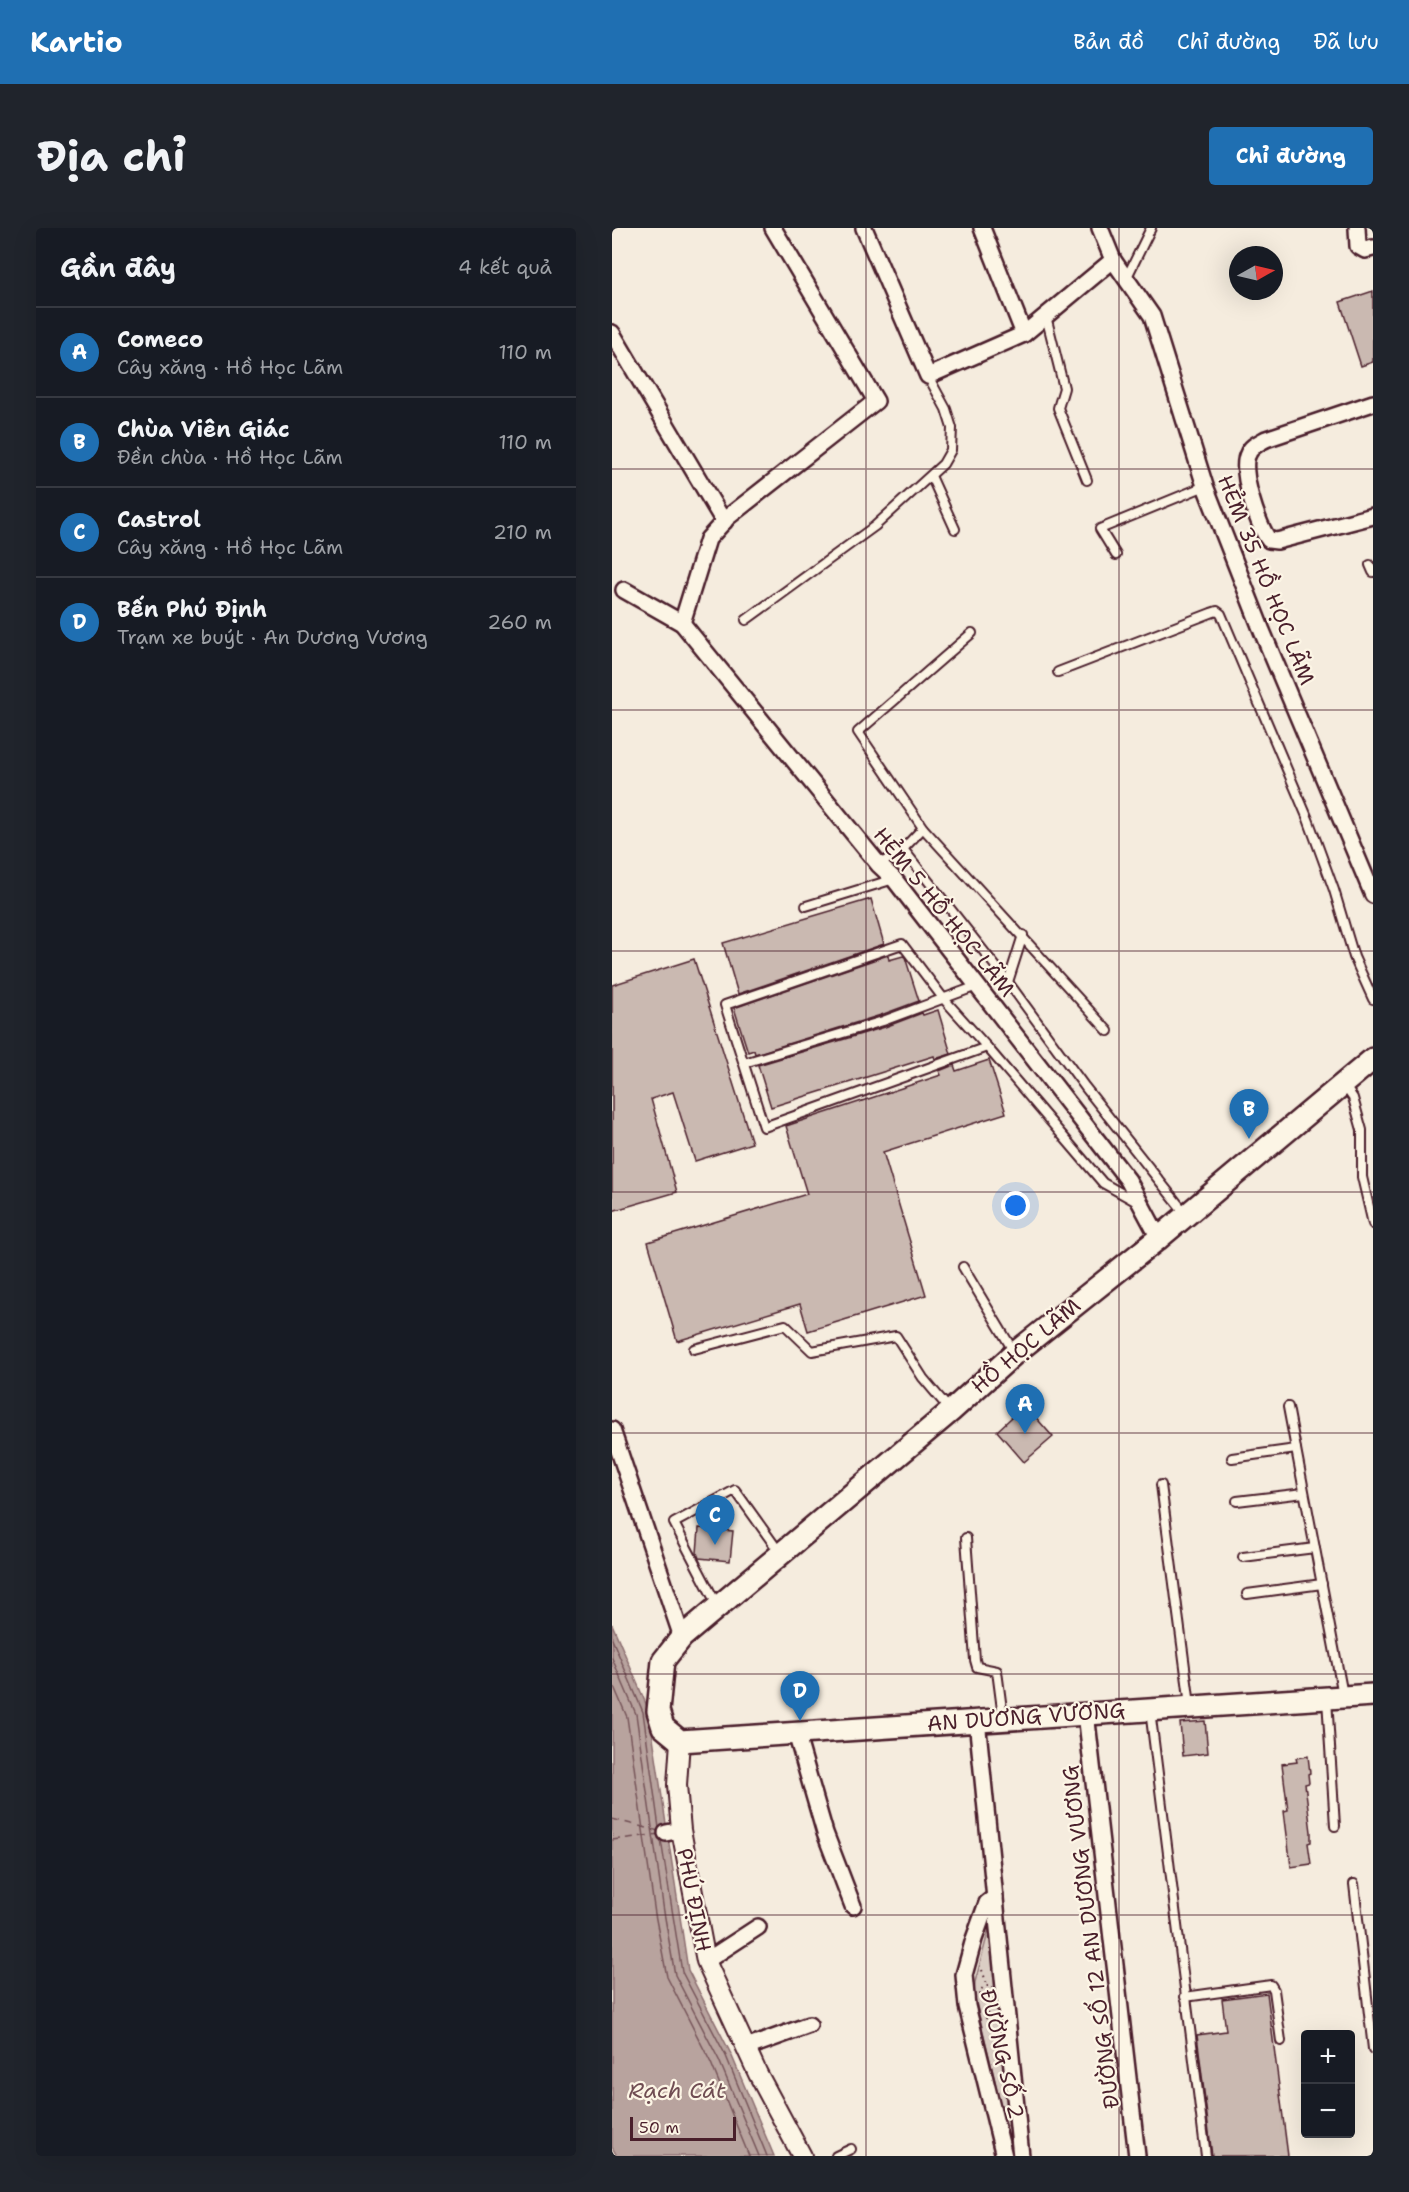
<!DOCTYPE html>
<html lang="vi">
<meta charset="utf-8">
<style>
body{margin:0;font-family:"Shantell Sans",sans-serif;background:#20242c;color:#f1f3f6}
.controls{position:absolute;right:18px;bottom:18px;display:grid;overflow:hidden;border-radius:6px;box-shadow:0 6px 24px #0002}
.controls button{width:54px;height:54px;display:grid;place-items:center;padding:0;border:0;border-bottom:2px solid #363941;background:#171b24;color:#f1f3f6;font:30px sans-serif}
.compass{position:absolute;left:617px;top:18px;width:54px;height:54px;border-radius:50%;background:#171b24;box-shadow:0 6px 24px #0002;rotate:82deg}
.scale{position:absolute;left:18px;bottom:15px;width:106px;box-sizing:border-box;padding-left:6px;border:3px solid #4a1f2b;border-top:0;font-size:16px;line-height:21px;white-space:nowrap;color:#4a1f2b;-webkit-text-stroke:4px #fcf5e5;paint-order:stroke}
.you{position:absolute;left:404px;top:978px;width:21px;height:21px;margin:-15px;border:4px solid #fff;border-radius:50%;background:#1a73e8;box-shadow:0 0 0 9px #1a73e833}
.badge{display:grid;place-items:center;width:39px;height:39px;border-radius:50%;background:#1f6fb2;color:#fff;font-size:20px;font-weight:700}
.pin{position:absolute;translate:-50% -50px;filter:drop-shadow(0 2px 3px #0008)}
.pin::after{content:'';position:absolute;top:32px;width:21px;height:18px;background:inherit;clip-path:polygon(0 0,100% 0,50% 100%)}
.list{margin:0;padding:0;list-style:none}
h2{display:flex;justify-content:space-between;align-items:center;height:78px;margin:0;padding:0 24px;font-size:26px}
h2 small{font-size:20px;font-weight:400;color:#9ea1a6}
.list li{display:grid;grid-template-columns:39px 1fr auto;gap:18px;align-items:center;box-sizing:border-box;height:90px;padding:0 24px;border-top:2px solid #363941}
.list b{display:block;font-size:22px;white-space:nowrap}
.list p{margin:0;font-size:20px;white-space:nowrap;color:#9ea1a6}
.list em{font-size:20px;font-style:normal;color:#9ea1a6}
.map{position:relative;flex:none;width:761px;height:1928px;overflow:hidden;border-radius:6px}
header{display:flex;align-items:center;gap:36px;box-sizing:border-box;height:84px;padding:0 30px;background:#1f6fb2;color:#fff}
header strong{font-size:28px}
nav{display:flex;gap:33px;margin-inline-start:auto;font-size:21px}
.intro{display:flex;align-items:center;justify-content:space-between;box-sizing:border-box;height:144px;padding:0 36px}
h1{margin:0;font-size:42px}
.button{padding:15px 27px;border-radius:6px;background:#1f6fb2;color:#fff;font-size:21px;font-weight:700}
main{display:flex;gap:36px;padding:0 36px}
aside{flex:1;background:#171b24;border-radius:6px;box-shadow:0 6px 24px #0002}
.map>svg:first-child{display:block}
</style>
<header>
<strong>Kartio</strong>
<nav><a>Bản đồ</a><a>Chỉ đường</a><a>Đã lưu</a></nav>
</header>
<div class="intro"><h1>Địa chỉ</h1><a class="button">Chỉ đường</a></div>
<main>
<aside>
<h2>Gần đây<small>4 kết quả</small></h2>
<ul class="list">
<li><span class="badge">A</span><div><b>Comeco</b><p>Cây xăng · Hồ Học Lãm</p></div><em>110 m</em></li>
<li><span class="badge">B</span><div><b>Chùa Viên Giác</b><p>Đền chùa · Hồ Học Lãm</p></div><em>110 m</em></li>
<li><span class="badge">C</span><div><b>Castrol</b><p>Cây xăng · Hồ Học Lãm</p></div><em>210 m</em></li>
<li><span class="badge">D</span><div><b>Bến Phú Định</b><p>Trạm xe buýt · An Dương Vương</p></div><em>260 m</em></li>
</ul>
</aside>
<div class="map">
<svg width="761" height="1928" viewBox="0 0 761 1928">
<rect width="100%" height="100%" fill="#f5ecde"/>
<filter id="ink" filterUnits="userSpaceOnUse"><feTurbulence type="fractalNoise" baseFrequency=".0167" numOctaves="2"/><feDisplacementMap in="SourceGraphic" scale="12" xChannelSelector="R" yChannelSelector="G"/><feConvolveMatrix kernelMatrix="1 2 1 2 8 2 1 2 1" color-interpolation-filters="sRGB"/></filter>
<g filter="url(#ink)">
<polygon fill="#dbcec4" stroke="#927678" stroke-width="1.5" points="377,1701 380,1702 400,1893 398,1899 394,1897 392,1891 362,1766 363,1754"/>
<polygon fill="#b8a39e" stroke="#8c6e70" stroke-width="1.5" points="0,1396 37,1483 76,1742 119,1826 162,1928 5,1928 0,1919"/>
<g fill="none" stroke-linecap="round" stroke-linejoin="round">
<g stroke="#765459" stroke-width="1.5">
<polyline points="0,1411 31,1484 47,1600"/>
<polyline points="0,1430 24,1486 52,1684 63,1747 107,1832 147,1928"/>
<polyline points="0,1454 15,1489 43,1686 55,1749 99,1835 137,1928"/>
<polyline points="49,1612 70,1744 114,1828 155,1928"/>
</g>
<g stroke="#704d53" stroke-width="1.5" stroke-dasharray="8 6" stroke-linecap="butt">
<polyline points="0,1591 47,1603"/>
<polyline points="0,1612 47,1606"/>
</g>
</g>
<g fill="#cab9b1" stroke="#4a1f2b" stroke-width="1.5">
<polygon points="761,63 761,134 749,138 728,74"/>
<polygon points="259,671 272,716 126,766 111,715"/>
<polygon points="276,727 277,732 291,728 293,729 307,773 269,787 143,826 142,822 136,824 122,780"/>
<polygon points="82,731 140,915 83,933 61,864 39,871 65,964 0,983 0,757"/>
<polygon points="326,782 339,826 323,831 322,828 159,879 146,837 273,799 310,785 311,787"/>
<polygon points="377,832 394,885 271,924 314,1067 196,1103 188,1076 65,1113 36,1014 195,966 174,898 329,847 327,843 342,837 344,843"/>
<polygon points="413,1177 441,1209 412,1234 385,1203"/>
<polygon points="87,1300 121,1303 118,1333 87,1330 85,1325"/>
<polygon points="593,1493 596,1525 571,1528 568,1495"/>
<polygon points="696,1528 698,1545 696,1546 697,1555 693,1556 699,1604 699,1614 696,1615 699,1636 679,1639 672,1583 676,1582 670,1536 685,1534 684,1530"/>
<polygon points="655,1765 676,1928 600,1928 585,1807 614,1803 610,1771"/>
</g>
<g fill="none" stroke-linecap="round" stroke-linejoin="round">
<defs>
<g id="service">
<polyline points="514,51 539,0"/>
<polyline points="434,88 452,160 446,180 475,252"/>
<polyline points="319,248 343,301"/>
<polyline points="504,327 488,301 593,258"/>
<polyline points="758,337 761,344"/>
<polyline points="134,392 263,298 331,236 339,222 340,200 334,181 316,148"/>
<polyline points="446,444 599,385 605,383 609,386 696,591 722,662 742,729 761,771"/>
<polyline points="311,600 496,803"/>
<polyline points="291,621 396,754 473,859 573,985"/>
<polyline points="267,637 291,621 311,600 246,504 360,405"/>
<polyline points="194,678 282,651"/>
<polygon points="290,716 331,770 375,819 152,899 113,777"/>
<polyline points="396,754 411,707"/>
<polyline points="375,819 491,955 525,974"/>
<polyline points="132,835 271,793 365,758"/>
<polyline points="732,857 741,870 750,902 750,949 761,996"/>
<polyline points="351,1039 402,1124"/>
<polyline points="82,1121 173,1097 200,1123 284,1108 311,1150 338,1182"/>
<polyline points="676,1179 731,1467"/>
<polyline points="620,1230 684,1221"/>
<polyline points="549,1257 578,1477"/>
<polyline points="625,1273 692,1265"/>
<polyline points="354,1310 363,1432 365,1439 385,1443 391,1489"/>
<polyline points="631,1329 703,1320"/>
<polyline points="635,1366 710,1356"/>
<polyline points="105,1377 62,1295 123,1262 168,1325"/>
<polyline points="715,1471 723,1598"/>
<polyline points="538,1482 594,1928"/>
<polyline points="742,1656 761,1821"/>
<polyline points="573,1769 659,1757 662,1762 669,1813"/>
<polyline points="224,1928 239,1921"/>
</g>
<g id="minor">
<polyline points="252,0 316,148 412,106 501,32"/>
<polyline points="370,0 412,106"/>
<polyline points="488,0 501,32 540,88 593,258 650,403 761,667"/>
<polyline points="745,0 746,18 753,22 761,20"/>
<polyline points="0,105 112,294"/>
<path d="M 761,175 L 654,211 C 647,215 639,218 636,226 C 627,241 646,299 657,312 L 665,313 L 761,288"/>
<polyline points="12,362 70,395 267,637 282,651 516,952 547,1010"/>
<polyline points="70,395 96,311 116,289 264,173 161,0"/>
<polyline points="0,1202 70,1409"/>
<polyline points="474,1485 525,1928"/>
<polyline points="365,1492 409,1928"/>
<polyline points="184,1505 213,1605 241,1678"/>
<polyline points="54,1605 69,1602"/>
<polyline points="383,1669 375,1675 362,1711 352,1747 355,1778 392,1928"/>
<polyline points="94,1733 146,1699"/>
<polyline points="134,1820 197,1797"/>
</g>
<polyline id="tertiary" points="68,1513 65,1557 69,1602 94,1733 146,1846 190,1928"/>
<polyline id="secondary" points="761,831 547,1010 403,1125 339,1183 70,1409 51,1433 46,1483 51,1499 68,1513 761,1467"/>
</defs>
<use href="#service" stroke="#4a1f2b" stroke-width="12"/>
<use href="#minor" stroke="#4a1f2b" stroke-width="20"/>
<use href="#tertiary" stroke="#4a1f2b" stroke-width="22"/>
<use href="#secondary" stroke="#4a1f2b" stroke-width="26"/>
<g stroke="#4a1f2b" stroke-width="2" stroke-dasharray="1.5 4.5" stroke-linecap="butt">
<polyline points="370,1742 376,1759"/>
<circle cx="376" cy="1766" r="8"/>
<polyline points="374,1791 378,1774"/>
</g>
<use href="#service" stroke="#fcf5e5" stroke-width="8"/>
<use href="#minor" stroke="#fcf5e5" stroke-width="15"/>
<use href="#tertiary" stroke="#fcf5e5" stroke-width="18"/>
<use href="#secondary" stroke="#fcf5e5" stroke-width="21"/>
</g>
</g>
<path fill="none" stroke="#4a1f2b" stroke-width="1.5" stroke-opacity="0.55" d="M 254,0 L 254,1928M 507,0 L 507,1928M 0,241 L 761,241M 0,482 L 761,482M 0,723 L 761,723M 0,964 L 761,964M 0,1205 L 761,1205M 0,1446 L 761,1446M 0,1687 L 761,1687"/>
<g text-anchor="middle" dominant-baseline="central" stroke-width="4.5" stroke-linejoin="round" paint-order="stroke">
<g font-size="21" fill="#4a1f2b" stroke="#fcf5e5">
<text transform="translate(654 352) rotate(68)">HẺM 35 HỒ HỌC LÃM</text>
<text transform="translate(332 684) rotate(51)">HẺM 5 HỒ HỌC LÃM</text>
<text transform="translate(414 1118) rotate(-40)">HỒ HỌC LÃM</text>
<text transform="translate(414 1489) rotate(-4)">AN DƯƠNG VƯƠNG</text>
<text transform="translate(82 1672) rotate(79)">PHÚ ĐỊNH</text>
<text transform="translate(479 1709) rotate(-97)">ĐƯỜNG SỐ 12 AN DƯƠNG VƯƠNG</text>
<text transform="translate(390 1826) rotate(77)">ĐƯỜNG SỐ 2</text>
</g>
<g font-size="22" font-style="italic" fill="#704d53" stroke="#fcf5e5">
<text x="65" y="1862">Rạch Cát</text>
</g>
</g>
</svg>
<div class="controls">
<button>+</button>
<button>−</button>
</div>
<svg class="compass" viewBox="-18 -18 36 36"><path d="M0-13l5 13h-10z" fill="#e53935"/><path d="M0 13l5-13h-10z" fill="#9ea1a6"/></svg>
<div class="scale">50 m</div>
<div class="you"></div>
<div class="pin badge" style="left:413px;top:1206px">A</div>
<div class="pin badge" style="left:637px;top:911px">B</div>
<div class="pin badge" style="left:103px;top:1317px">C</div>
<div class="pin badge" style="left:188px;top:1493px">D</div>
</div>
</main>
